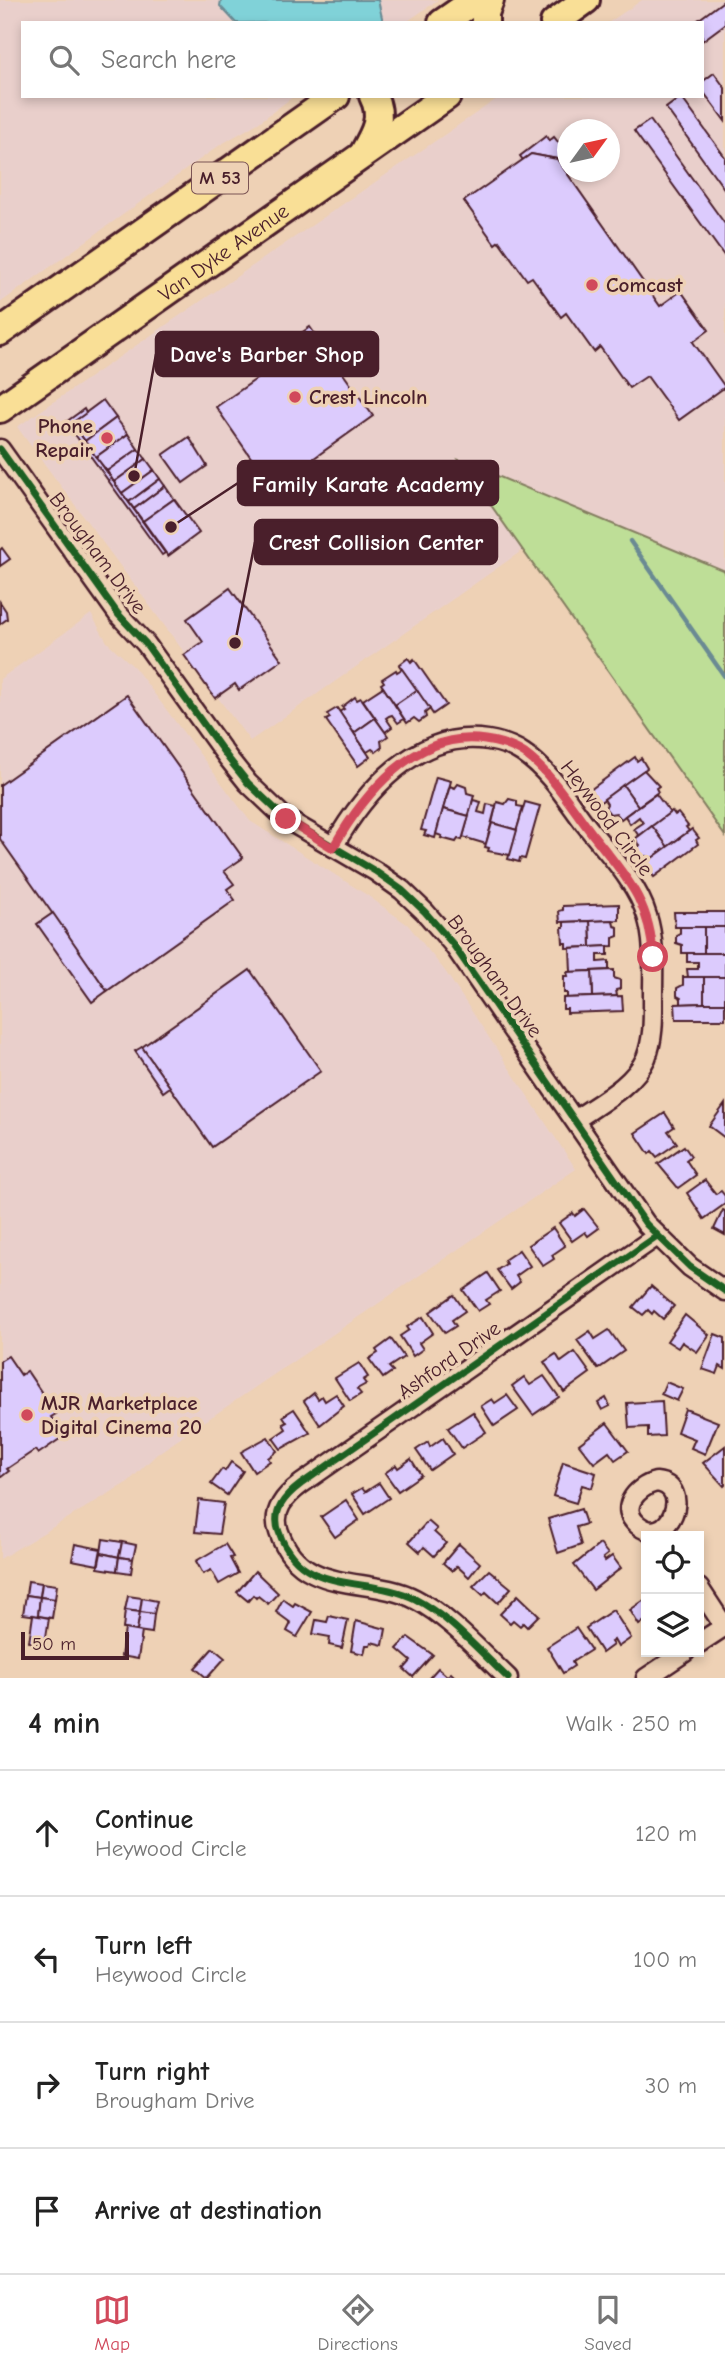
<!DOCTYPE html>
<meta charset="utf-8">
<style>
body{margin:0;font-family:"Comic Neue",sans-serif;background:#f2f2f2;color:#222}
.controls{position:absolute;right:21px;bottom:21px;display:grid;overflow:hidden;border-radius:0px;box-shadow:0 4px 10px #0003}
.controls button{width:63px;height:63px;display:grid;place-items:center;padding:0;border:0;border-bottom:2px solid #e0e0e0;background:#fff;color:#222;font:35px sans-serif}
.compass{position:absolute;left:557px;top:119px;width:63px;height:63px;border-radius:50%;background:#fff;box-shadow:0 4px 10px #0003;rotate:57deg}
.scale{position:absolute;left:21px;bottom:18px;width:108px;box-sizing:border-box;padding-left:7px;border:4px solid #4a1f2b;border-top:0;font-size:19px;line-height:24px;white-space:nowrap;color:#4a1f2b;-webkit-text-stroke:5px #eed1b5;paint-order:stroke}
.stop{position:absolute;width:21px;height:21px;margin:-16px;border:5px solid #d1495b;border-radius:50%;background:#fff}
.stop.end{background:#d1495b;border-color:#fff;box-shadow:0 2px 7px #0008}
.list{margin:0;padding:0;list-style:none}
h2{display:flex;justify-content:space-between;align-items:center;height:91px;margin:0;padding:0 28px;font-size:30px}
h2 small{font-size:23px;font-weight:400;color:#767676}
.list li{display:grid;grid-template-columns:46px 1fr auto;gap:21px;align-items:center;box-sizing:border-box;height:126px;padding:0 28px;border-top:2px solid #e0e0e0}
.list b{display:block;font-size:26px;white-space:nowrap}
.list p{margin:0;font-size:23px;white-space:nowrap;color:#767676}
.list em{font-size:23px;font-style:normal;color:#767676}
.icon{flex:none;width:38px;height:38px;fill:none;stroke:currentColor;stroke-width:2;stroke-linecap:round;stroke-linejoin:round}
.map{position:relative;flex:none;width:725px;height:1678px;overflow:hidden}
.search{position:absolute;background:#fff;box-shadow:0 4px 10px #0003;left:21px;right:21px;top:21px;height:77px;display:flex;align-items:center;gap:18px;box-sizing:border-box;padding:0 24px;border-radius:0px;color:#767676;font-size:26px}
.sheet{height:595px;background:#fff}
nav{display:flex;justify-content:space-around;align-items:center;box-sizing:border-box;height:98px;border-top:2px solid #e0e0e0;background:#fff;font-size:19px;color:#767676}
nav a{display:grid;justify-items:center;gap:4px}
nav .on{color:#d1495b}
.map>svg:first-child{display:block}
</style>
<div class="map">
<svg width="725" height="1678" viewBox="0 0 725 1678">
<rect width="100%" height="100%" fill="#eed1b5"/>
<filter id="ink" filterUnits="userSpaceOnUse"><feTurbulence type="fractalNoise" baseFrequency=".0143" numOctaves="2"/><feDisplacementMap in="SourceGraphic" scale="14" xChannelSelector="R" yChannelSelector="G"/><feConvolveMatrix kernelMatrix="1 2 1 2 8 2 1 2 1" color-interpolation-filters="sRGB"/></filter>
<g filter="url(#ink)">
<g fill="#e9cfcb" fill-rule="evenodd">
<polygon points="0,0 438,0 405,23 23,23 23,96 294,96 258,123 220,145 0,303"/>
<path d="M 642,0 L 725,0 L 725,571 L 460,460 L 523,550 L 250,741 L 17,427 L 501,96 L 702,96 L 702,23 L 608,23 ZM 568,130 L 610,130 L 610,172 L 568,172 Z"/>
<polygon points="91,614 107,642 135,668 250,821 367,895 408,925 445,971 576,1169 157,1454 128,1482 0,1559 0,679"/>
</g>
<polygon fill="#bede97" stroke="#847e61" stroke-width="2" points="459,460 725,571 725,836"/>
<polygon fill="#80d2d8" stroke="#6a8a93" stroke-width="2" points="221,0 378,0 383,22 236,23 220,6"/>
<g fill="none" stroke-linecap="round" stroke-linejoin="round">
<polyline stroke="#6a8a93" stroke-width="4.5" points="630,541 725,677"/>
</g>
<g fill="#dccbfd" stroke="#4a1f2b" stroke-width="2">
<polygon points="725,0 725,24 702,41 702,23 694,23"/>
<polygon points="714,73 725,88 725,121 702,90 702,82"/>
<polygon points="681,97 725,157 725,190 666,108"/>
<polygon points="650,120 725,224 725,257 634,131"/>
<polygon points="546,136 549,141 554,137 566,152 557,159 531,154 523,160 520,156"/>
<polygon points="531,154 557,159 660,306 681,291 709,330 693,342 725,387 679,420 647,376 629,388 600,347 594,352 566,313 561,317 532,277 527,280 499,241 495,244 464,201"/>
<polygon points="310,327 373,416 272,488 216,407 262,375 255,365 277,350 273,344 282,337 287,343"/>
<polygon points="103,400 116,418 85,441 72,423"/>
<polygon points="84,409 86,413 72,423 165,553 162,555 66,422"/>
<polygon points="116,418 128,434 96,457 85,441"/>
<polygon points="128,434 138,449 107,471 96,457"/>
<polygon points="189,437 207,466 183,483 163,455"/>
<polygon points="138,449 146,459 114,482 107,471"/>
<polygon points="146,459 154,470 122,493 114,482"/>
<polygon points="154,470 160,479 129,502 122,493"/>
<polygon points="160,479 165,486 134,509 129,502"/>
<polygon points="165,486 174,499 143,521 134,509"/>
<polygon points="174,499 199,533 168,556 143,521"/>
<polygon points="2,548 10,559 0,566 0,550"/>
<polygon points="230,588 282,660 239,690 235,684 215,698 184,655 203,642 187,619"/>
<polygon points="0,602 6,611 7,619 0,624"/>
<polygon points="408,658 411,662 414,659 446,705 433,714 399,665"/>
<polygon points="402,669 417,690 395,705 381,684 384,682 382,679 396,670 397,672"/>
<polygon points="383,687 404,719 398,723 392,715 389,716 386,718 392,727 385,732 363,700"/>
<polygon points="417,690 430,709 425,713 426,717 419,722 414,718 407,723 395,705"/>
<polygon points="127,695 243,858 224,871 234,884 227,889 235,900 107,991 0,839 0,785"/>
<polygon points="355,697 357,700 361,698 375,718 354,733 339,712 344,709 342,707"/>
<polygon points="337,708 370,757 358,766 326,720 330,718 327,714"/>
<polygon points="375,718 388,736 381,741 382,747 376,752 372,749 367,752 354,733"/>
<polygon points="635,757 637,761 641,758 647,768 599,803 590,790"/>
<polygon points="644,770 659,786 656,788 658,792 638,806 623,785"/>
<polygon points="436,777 451,781 435,838 424,835 426,831 421,830"/>
<polygon points="458,784 466,787 467,793 474,795 469,816 443,809 450,786 455,788"/>
<polygon points="623,785 638,806 621,819 616,813 610,814 605,808 607,804 604,799"/>
<polygon points="656,794 670,813 639,836 634,829 643,823 639,817 630,824 625,816"/>
<polygon points="509,799 517,801 517,806 523,807 517,830 492,823 497,802 505,804"/>
<polygon points="473,800 481,802 478,812 485,814 487,804 496,806 486,844 463,837"/>
<polygon points="525,802 540,806 525,859 520,858 519,862 508,859"/>
<polygon points="443,809 469,816 462,840 458,839 456,842 441,838 442,836 436,834"/>
<polygon points="672,811 675,815 678,813 688,826 686,827 689,831 668,847 652,826"/>
<polygon points="492,823 517,830 510,855 488,851 489,848 485,847"/>
<polygon points="652,826 668,847 649,861 646,856 641,857 636,850 640,845 635,839"/>
<polygon points="692,829 699,838 696,840 698,844 654,877 644,864"/>
<polygon points="619,904 619,920 560,922 559,911 563,910 563,906"/>
<polygon points="674,912 725,912 725,927 675,927"/>
<polygon points="53,913 107,991 92,1002 37,924"/>
<polygon points="613,920 614,926 618,927 618,936 613,938 613,946 591,947 590,921"/>
<polygon points="590,921 591,947 566,948 566,943 563,943 562,927 564,927 564,922"/>
<polygon points="680,927 704,927 704,953 682,953 682,945 676,943 676,935 680,933"/>
<rect x="704" y="927" width="21" height="26"/>
<polygon points="608,946 608,955 598,955 598,962 609,961 609,970 571,972 570,948"/>
<polygon points="687,953 725,953 725,977 688,977 687,969 698,969 698,962 687,962"/>
<polygon points="250,970 321,1071 212,1147 142,1047"/>
<polygon points="614,970 614,978 620,980 620,989 616,990 617,996 593,997 592,971"/>
<polygon points="592,971 593,997 567,998 567,993 564,993 564,976 568,976 567,972"/>
<polygon points="683,977 704,977 704,1003 681,1004 681,998 677,996 677,988 683,985"/>
<rect x="704" y="977" width="21" height="26"/>
<polygon points="622,996 623,1011 567,1013 567,1009 563,1009 563,998"/>
<polygon points="704,1003 725,1003 725,1019 676,1019 675,1004"/>
<polygon points="142,1047 170,1087 163,1092 135,1051"/>
<polygon points="725,1104 725,1138 709,1126"/>
<polygon points="665,1113 674,1127 668,1131 677,1143 657,1157 652,1151 649,1154 635,1133"/>
<polygon points="684,1146 691,1156 686,1160 696,1175 678,1188 658,1164"/>
<polygon points="705,1180 716,1194 721,1191 725,1196 725,1204 704,1219 687,1193"/>
<polygon points="584,1209 599,1228 588,1236 585,1232 572,1241 559,1223 573,1213 575,1216"/>
<polygon points="723,1210 725,1211 725,1235 714,1229"/>
<polygon points="553,1228 565,1246 552,1255 554,1259 543,1266 528,1245"/>
<polygon points="519,1250 530,1266 516,1276 520,1282 511,1289 497,1270 506,1264 504,1260"/>
<polygon points="488,1273 500,1291 486,1300 489,1304 478,1311 463,1290"/>
<polygon points="651,1286 674,1306 663,1319 654,1311 652,1314 648,1310 643,1315 633,1307"/>
<polygon points="454,1295 465,1311 452,1320 456,1326 445,1333 430,1312"/>
<polygon points="685,1315 709,1335 697,1352 682,1342 678,1348 667,1341"/>
<polygon points="423,1317 433,1333 419,1343 423,1349 413,1356 400,1336 409,1330 407,1327"/>
<polygon points="609,1330 624,1351 598,1369 577,1340 590,1331 595,1339"/>
<polygon points="715,1334 725,1338 725,1369 720,1366 717,1374 702,1369"/>
<polygon points="391,1339 404,1357 389,1367 393,1371 383,1378 369,1359 378,1353 376,1350"/>
<polygon points="575,1352 590,1373 564,1392 544,1362 556,1354 561,1362"/>
<polygon points="8,1356 21,1375 27,1371 56,1414 51,1417 64,1436 38,1454 35,1450 7,1469 9,1471 0,1478 0,1361"/>
<polygon points="359,1363 368,1377 363,1380 366,1384 357,1389 361,1394 350,1401 335,1378"/>
<polygon points="544,1376 559,1397 533,1415 512,1386 524,1377 530,1385"/>
<polygon points="666,1382 683,1389 677,1401 661,1394"/>
<polygon points="314,1393 318,1399 322,1396 325,1401 336,1394 344,1406 320,1425 304,1401"/>
<polygon points="507,1395 518,1410 494,1426 481,1406 492,1399 495,1403"/>
<polygon points="606,1398 610,1406 602,1410 598,1403"/>
<polygon points="662,1401 664,1436 648,1437 648,1427 629,1428 627,1403"/>
<polygon points="294,1409 310,1433 281,1449 273,1438 286,1429 283,1424 287,1422 283,1416"/>
<polygon points="685,1409 718,1422 705,1454 691,1448 695,1439 677,1432"/>
<polygon points="473,1412 486,1432 462,1448 448,1428"/>
<polygon points="607,1423 628,1451 615,1460 609,1452 594,1463 579,1444"/>
<polygon points="268,1437 277,1451 268,1458 270,1461 254,1472 241,1452"/>
<polygon points="443,1438 453,1454 430,1470 416,1450 428,1442 430,1447"/>
<polygon points="725,1446 725,1485 724,1486 703,1463"/>
<polygon points="411,1459 421,1475 398,1491 385,1473 396,1465 398,1468"/>
<polygon points="231,1462 243,1471 227,1495 211,1484 222,1469 225,1471"/>
<polygon points="563,1462 596,1473 592,1488 582,1485 576,1503 553,1496"/>
<polygon points="379,1483 389,1498 365,1514 352,1494 362,1488 365,1492"/>
<polygon points="199,1500 224,1503 219,1534 195,1532"/>
<polygon points="346,1500 359,1520 335,1537 321,1517"/>
<polygon points="581,1509 586,1524 576,1527 581,1545 558,1553 548,1519"/>
<polygon points="428,1521 437,1529 434,1532 446,1543 434,1556 424,1547 420,1552 409,1542"/>
<polygon points="103,1539 122,1542 119,1557 101,1553"/>
<polygon points="122,1542 136,1545 133,1559 119,1557"/>
<polygon points="75,1544 101,1549 98,1565 72,1560"/>
<polygon points="225,1544 233,1557 230,1558 238,1573 219,1584 211,1570 203,1574 196,1561"/>
<polygon points="459,1544 480,1563 469,1577 457,1566 452,1571 443,1563"/>
<polygon points="600,1544 608,1554 603,1558 605,1561 612,1556 621,1568 593,1590 574,1565"/>
<polygon points="101,1553 119,1557 117,1571 98,1568"/>
<polygon points="119,1557 133,1559 131,1573 117,1571"/>
<polygon points="489,1570 511,1588 498,1603 486,1592 483,1595 473,1586"/>
<polygon points="255,1571 278,1593 268,1604 258,1596 256,1598 253,1595 248,1601 237,1592"/>
<polygon points="28,1581 42,1583 40,1597 26,1595"/>
<polygon points="42,1583 57,1585 55,1599 40,1597"/>
<polygon points="26,1595 40,1597 38,1616 23,1614"/>
<polygon points="518,1595 539,1615 527,1627 523,1623 520,1626 513,1620 510,1623 500,1614"/>
<polygon points="128,1596 142,1598 140,1612 125,1610"/>
<polygon points="40,1597 55,1599 52,1618 38,1616"/>
<polygon points="142,1598 157,1601 154,1614 140,1612"/>
<polygon points="283,1599 293,1606 295,1603 312,1612 297,1637 287,1631 291,1623 276,1612"/>
<polygon points="646,1599 646,1620 639,1625 630,1610"/>
<polygon points="125,1610 140,1612 137,1631 123,1629"/>
<polygon points="613,1610 631,1638 618,1647 614,1640 611,1642 613,1645 602,1653 586,1628"/>
<polygon points="140,1612 154,1614 152,1633 137,1631"/>
<polygon points="33,1615 49,1618 45,1644 29,1642"/>
<polygon points="329,1616 348,1620 342,1648 329,1645 330,1637 313,1634 316,1620 327,1622"/>
<polygon points="356,1621 386,1629 383,1645 371,1642 370,1645 366,1645 364,1654 351,1651"/>
<polygon points="576,1628 591,1650 572,1662 574,1666 563,1673 547,1647"/>
<polygon points="125,1629 142,1632 138,1659 121,1656"/>
<polygon points="408,1637 433,1655 413,1677 404,1669 411,1661 397,1649"/>
<polygon points="213,1648 225,1658 207,1678 195,1668"/>
<polygon points="438,1668 447,1676 451,1673 456,1678 429,1678"/>
</g>
<g fill="none" stroke-linecap="round" stroke-linejoin="round">
<defs>
<g id="street">
<polyline points="0,449 118,614 146,644 228,758 248,783 286,819 375,871 402,890 425,912 452,943 646,1224 690,1267 725,1291"/>
<path d="M 333,847 C 364,792 417,729 488,740 C 500,742 513,746 523,753 C 549,770 567,800 585,824 C 607,852 637,882 647,916 C 655,941 653,969 653,995 C 653,1016 654,1038 646,1058 C 633,1086 599,1103 575,1120"/>
<path d="M 656,1482 C 695,1486 668,1550 638,1525 C 618,1509 636,1487 656,1482 Z"/>
<polyline points="699,1588 724,1626"/>
<polyline points="699,1643 725,1626"/>
<path d="M 508,1678 C 479,1651 450,1617 415,1599 C 369,1575 301,1597 279,1532 C 271,1511 285,1496 301,1484 L 657,1236"/>
<polyline points="646,1678 685,1652"/>
</g>
<g id="primary">
<polyline points="442,23 475,0"/>
<polyline points="485,23 485,13 490,0"/>
<polyline points="554,23 586,0"/>
<path d="M 364,152 C 375,133 384,117 373,96"/>
<polyline points="0,332 336,96"/>
<path id="s1" d="M 0,409 L 447,96"/>
</g>
</defs>
<use href="#street" stroke="#4a1f2b" stroke-width="23"/>
<use href="#primary" stroke="#4a1f2b" stroke-width="32"/>
<use href="#street" stroke="#eed1b5" stroke-width="18"/>
<use href="#primary" stroke="#f9df96" stroke-width="26"/>
<defs>
<g id="cycleway">
<polyline points="0,449 118,614 146,644 228,758 248,783 286,819 375,871 402,890 425,912 452,943 646,1224 690,1267 725,1291"/>
<path d="M 508,1678 C 479,1651 450,1617 415,1599 C 369,1575 301,1597 279,1532 C 271,1511 285,1496 301,1484 L 657,1236"/>
</g>
</defs>
<use href="#cycleway" stroke="#eed1b5" stroke-width="11"/>
<use href="#cycleway" stroke="#1b5e20" stroke-width="7"/>
</g>
</g>
<g fill="none" stroke-linecap="round" stroke-linejoin="round" filter="url(#ink)">
<path stroke="#d1495b" stroke-width="9" d="M 286,819 L 333,848 C 363,795 416,729 485,740 C 499,742 513,746 525,754 C 552,774 570,805 590,831 C 623,874 651,900 653,957"/>
</g>
<g fill="#d1495b" stroke="#eed1b5" stroke-width="2.5">
<circle cx="592" cy="285" r="7"/>
<circle cx="295" cy="397" r="7"/>
<circle cx="107" cy="438" r="7"/>
<circle cx="27" cy="1415" r="7"/>
</g>
<g text-anchor="middle" dominant-baseline="central" stroke-width="7" stroke-linejoin="round" paint-order="stroke">
<rect fill="#eed1b5" stroke="#7b5454" stroke-width="2" x="192" y="162.5" width="56" height="31" rx="5"/>
<g font-size="19" font-weight="bold" fill="#4a1f2b">
<text x="220" y="178">M 53</text>
</g>
<g font-size="21" fill="#4a1f2b" stroke="#eed1b5">
<text stroke="none"><textPath href="#s1" startOffset="273">Van Dyke Avenue</textPath></text>
<text transform="translate(98 553) rotate(53)">Brougham Drive</text>
<text transform="translate(607 818) rotate(53)">Heywood Circle</text>
<text transform="translate(495 976) rotate(54)">Brougham Drive</text>
<text transform="translate(449 1360) rotate(-35)">Ashford Drive</text>
</g>
<g font-size="21" font-weight="bold" fill="#4a1f2b" stroke="#eed1b5" text-anchor="start">
<text x="606" y="285">Comcast</text>
<text x="309" y="397">Crest Lincoln</text>
<text x="93" y="426" text-anchor="end">Phone<tspan x="93" dy="24">Repair</tspan></text>
<text x="41" y="1403">MJR Marketplace<tspan x="41" dy="24">Digital Cinema 20</tspan></text>
</g>
</g>
<path fill="none" stroke="#4a1f2b" stroke-width="2.5" d="M134 476L156 354M171 527L238 483M235 643L255 542"/>
<g fill="#4a1f2b" stroke="#eed1b5" stroke-width="2.5">
<circle cx="134" cy="476" r="7"/>
<circle cx="171" cy="527" r="7"/>
<circle cx="235" cy="643" r="7"/>
</g>
<g fill="#4a1f2b" stroke="#4a1f2b" stroke-width="2.5">
<rect x="156" y="332" width="222" height="44" rx="7"/>
<rect x="238" y="461" width="260" height="44" rx="7"/>
<rect x="255" y="520" width="242" height="44" rx="7"/>
</g>
<g font-size="23" text-anchor="middle" font-weight="bold" fill="#fff">
<text x="267" y="362">Dave's Barber Shop</text>
<text x="368" y="492">Family Karate Academy</text>
<text x="376" y="550">Crest Collision Center</text>
</g>
</svg>
<div class="controls">
<button><svg class="icon" aria-label="locate" viewBox="0 0 24 24"><circle cx="12" cy="12" r="6"/><path d="M12 2v4M12 18v4M2 12h4M18 12h4"/></svg></button>
<button><svg class="icon" aria-label="layers" viewBox="0 0 24 24"><path d="M12 4l9 5-9 5-9-5zM3 14l9 5 9-5"/></svg></button>
</div>
<svg class="compass" viewBox="-18 -18 36 36"><path d="M0-13l5 13h-10z" fill="#e53935"/><path d="M0 13l5-13h-10z" fill="#767676"/></svg>
<div class="scale">50 m</div>
<div class="stop" style="left:653px;top:957px"></div>
<div class="stop end" style="left:286px;top:819px"></div>
<div class="search"><svg class="icon" aria-label="search" viewBox="0 0 24 24"><circle cx="10" cy="10" r="6"/><path d="M15 15l6 6"/></svg>Search here</div>
</div>
<section class="sheet">
<h2>4 min<small>Walk · 250 m</small></h2>
<ul class="list">
<li><svg class="icon" aria-label="ahead" viewBox="0 0 24 24"><path d="M12 20V5M6 11l6-6 6 6"/></svg><div><b>Continue</b><p>Heywood Circle</p></div><em>120 m</em></li>
<li><svg class="icon" aria-label="left" viewBox="0 0 24 24"><path d="M17 20v-9H6M10 6l-5 5 5 5"/></svg><div><b>Turn left</b><p>Heywood Circle</p></div><em>100 m</em></li>
<li><svg class="icon" aria-label="right" viewBox="0 0 24 24"><path d="M7 20v-9h11M14 6l5 5-5 5"/></svg><div><b>Turn right</b><p>Brougham Drive</p></div><em>30 m</em></li>
<li><svg class="icon" aria-label="arrive" viewBox="0 0 24 24"><path d="M6 21V4h12l-3 4 3 4H6"/></svg><div><b>Arrive at destination</b></div></li>
</ul>
</section>
<nav>
<a class="on"><svg class="icon" aria-label="map" viewBox="0 0 24 24"><path d="M3 6l6-2 6 2 6-2v14l-6 2-6-2-6 2zM9 4v14M15 6v14"/></svg>Map</a>
<a><svg class="icon" aria-label="directions" viewBox="0 0 24 24"><path d="M12 3l9 9-9 9-9-9zM9 14v-3h6M13 9l2 2-2 2"/></svg>Directions</a>
<a><svg class="icon" aria-label="saved" viewBox="0 0 24 24"><path d="M7 4h10v16l-5-4-5 4z"/></svg>Saved</a>
</nav>
